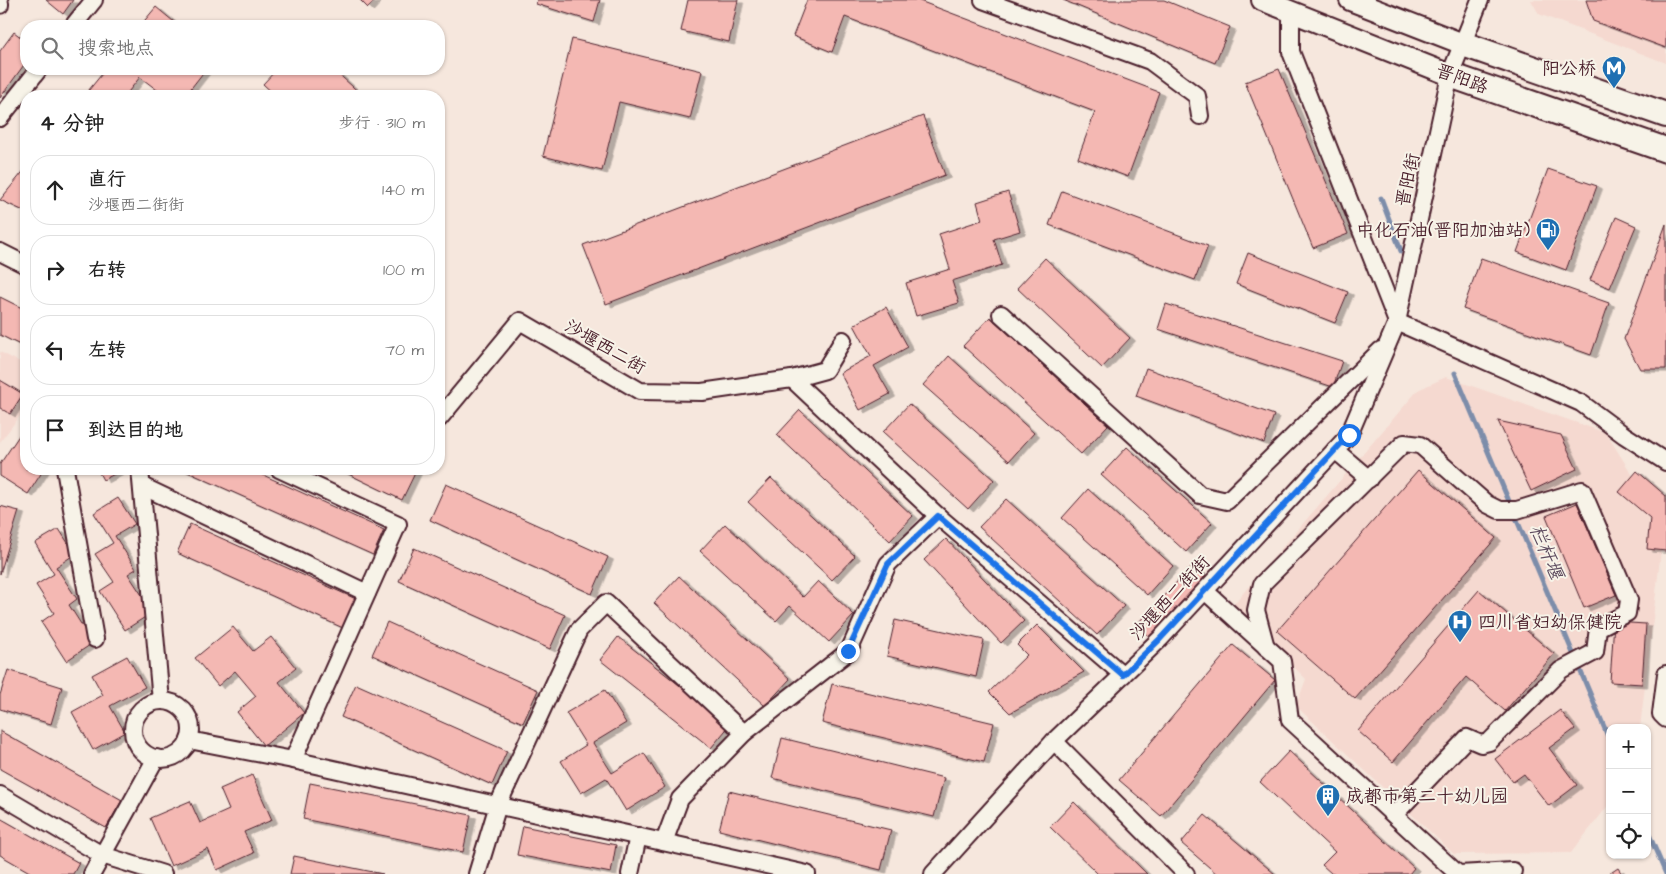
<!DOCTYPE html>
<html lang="zh">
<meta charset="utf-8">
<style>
body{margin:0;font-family:"Architects Daughter","LXGW WenKai TC",sans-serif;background:#f2f2f2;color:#222}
.controls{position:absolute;right:15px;bottom:15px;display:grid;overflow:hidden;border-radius:10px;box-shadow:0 1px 4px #0004}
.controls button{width:45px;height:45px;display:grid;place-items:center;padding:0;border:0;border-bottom:1px solid #e0e0e0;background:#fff;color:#222;font:25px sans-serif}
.stop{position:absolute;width:15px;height:15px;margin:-11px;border:4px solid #1a73e8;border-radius:50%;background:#fff}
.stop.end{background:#1a73e8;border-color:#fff;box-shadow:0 1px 5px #0008}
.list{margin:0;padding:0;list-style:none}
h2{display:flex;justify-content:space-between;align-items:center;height:65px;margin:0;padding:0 20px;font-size:21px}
h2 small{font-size:16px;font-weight:400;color:#767676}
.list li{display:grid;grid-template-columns:32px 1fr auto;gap:15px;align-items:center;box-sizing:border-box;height:70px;margin:0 10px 10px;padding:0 10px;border:1px solid #e0e0e0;border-radius:20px}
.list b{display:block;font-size:19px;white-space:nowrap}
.list p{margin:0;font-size:16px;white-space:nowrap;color:#767676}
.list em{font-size:16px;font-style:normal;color:#767676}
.icon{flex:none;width:28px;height:28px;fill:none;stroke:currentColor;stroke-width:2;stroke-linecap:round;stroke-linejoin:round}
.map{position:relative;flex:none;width:1666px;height:874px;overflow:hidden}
.search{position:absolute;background:#fff;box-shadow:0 1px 4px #0004;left:20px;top:20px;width:425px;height:55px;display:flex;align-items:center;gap:12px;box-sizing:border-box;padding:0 18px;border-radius:20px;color:#767676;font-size:19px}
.panel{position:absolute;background:#fff;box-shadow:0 1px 4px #0004;left:20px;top:90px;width:425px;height:385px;border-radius:20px}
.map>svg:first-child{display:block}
</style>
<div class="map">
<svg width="1666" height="874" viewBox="0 0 1666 874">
<defs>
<filter id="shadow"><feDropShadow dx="5.5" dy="3" stdDeviation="0" flood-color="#0004"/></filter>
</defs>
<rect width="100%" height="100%" fill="#f6e7dd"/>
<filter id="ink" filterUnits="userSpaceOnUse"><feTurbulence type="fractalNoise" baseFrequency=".02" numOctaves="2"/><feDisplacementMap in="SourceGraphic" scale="10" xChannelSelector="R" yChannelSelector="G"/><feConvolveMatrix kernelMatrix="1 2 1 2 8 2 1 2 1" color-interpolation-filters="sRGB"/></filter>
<g filter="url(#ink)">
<g fill="#f5d9d0">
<polygon points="1531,0 1666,0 1666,63 1539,14"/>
<polygon points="0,352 26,365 26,408 0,442"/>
<polygon points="1446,377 1606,433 1664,525 1640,728 1610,728 1610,803 1571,853 1454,854 1296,706 1306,679 1232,606 1418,390"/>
</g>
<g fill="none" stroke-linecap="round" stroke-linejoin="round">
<g stroke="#7d8daa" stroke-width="5">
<polyline points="1381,198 1401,251"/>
<polyline points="1455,373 1610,741"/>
<polyline points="1647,830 1666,874"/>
</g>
</g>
<g fill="#f4b8b3" stroke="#4a1f2b" filter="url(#shadow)">
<polygon points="46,0 73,0 63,14"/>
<polygon points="360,0 375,0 368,8"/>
<polygon points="537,0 600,0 594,22 536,4"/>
<polygon points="688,0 738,0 729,42 681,31"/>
<polygon points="807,0 917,0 1159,92 1128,177 1078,158 1095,112 845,17 832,52 793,36"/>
<polygon points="1063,0 1164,0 1230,27 1215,63"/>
<polygon points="1586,0 1666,0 1666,48 1593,21"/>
<polygon points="156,7 179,26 140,26"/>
<polygon points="14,32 26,41 26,62 0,98 0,51"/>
<polygon points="572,39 702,71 690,119 619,102 602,171 543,156"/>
<polygon points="106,69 206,69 185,96 165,96 140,77 125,96 84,96"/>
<polygon points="277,69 333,69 363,96 276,96 263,84"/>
<polygon points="1279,69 1348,234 1313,248 1245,82"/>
<polygon points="923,116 945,175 606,304 583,245"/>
<polygon points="26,168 26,212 0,200"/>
<polygon points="1548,169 1597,186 1566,270 1517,252"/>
<polygon points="1062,191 1208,246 1195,280 1049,225"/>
<polygon points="1008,192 1020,231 994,239 1002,265 952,281 959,303 916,316 906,283 950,269 939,234 982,220 977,202"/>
<polygon points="1616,217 1636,226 1610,288 1590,280"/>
<polygon points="1666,224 1666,369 1640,369 1624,339"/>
<polygon points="1248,253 1348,292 1335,323 1236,284"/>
<polygon points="1045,258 1130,338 1102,368 1017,288"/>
<polygon points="1481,258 1609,303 1591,355 1463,309"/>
<polygon points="0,297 26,310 26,348 0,335"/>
<polygon points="1166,304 1342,361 1333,387 1158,329"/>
<polygon points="886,307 908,347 874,366 890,394 860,410 840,373 871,356 854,325"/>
<polygon points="990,317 1108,425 1081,454 963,346"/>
<polygon points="949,356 1034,433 1009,461 923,385"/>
<polygon points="1146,368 1274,415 1264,443 1136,396"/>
<polygon points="0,380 23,394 10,414 0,408"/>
<polygon points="909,404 994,480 968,509 883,432"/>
<polygon points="800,410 913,516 890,541 777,435"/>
<polygon points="1498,421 1561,435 1577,469 1531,491"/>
<polygon points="22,431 26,433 26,469 44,469 28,494 0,476 0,464"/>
<polygon points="1127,447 1212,523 1186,552 1101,475"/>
<polygon points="97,469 124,469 103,480"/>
<polygon points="181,469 250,469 384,530 373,555"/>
<polygon points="338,469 411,469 416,471 402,500"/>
<polygon points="1418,470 1496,538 1355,699 1277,631"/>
<polygon points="1637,471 1666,496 1666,551 1647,549 1650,518 1619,492"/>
<polygon points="771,478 855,556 832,580 748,502"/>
<polygon points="446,484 608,557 592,594 430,520"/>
<polygon points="1088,489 1173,566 1147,595 1062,518"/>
<polygon points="118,498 135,524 115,536 136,569 128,574 153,612 125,630 100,591 114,582 95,554 113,543 94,513"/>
<polygon points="1006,499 1124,606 1097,635 979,527"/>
<polygon points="1577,503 1616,595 1584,608 1546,516"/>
<polygon points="0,506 19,511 0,574"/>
<polygon points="190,524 356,599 343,628 177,553"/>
<polygon points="725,524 803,597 818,581 854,615 829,642 790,606 776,621 700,551"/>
<polygon points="59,529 75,554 56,567 77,599 69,605 93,643 66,661 41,622 54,613 36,585 54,574 35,543"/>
<polygon points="946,539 1024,621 1001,643 924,560"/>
<polygon points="414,548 565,615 550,649 399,581"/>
<polygon points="1193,565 1207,577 1150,637 1136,625"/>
<polygon points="679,576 790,679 765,706 654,603"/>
<polygon points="1479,590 1554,654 1505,711 1466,677 1393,762 1358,731"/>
<polygon points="895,620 984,640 976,677 887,656"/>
<polygon points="387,622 538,690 523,723 372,655"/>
<polygon points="1614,622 1646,624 1642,684 1610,682"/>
<polygon points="1037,625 1084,672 1010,713 989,692 1027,655 1017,645"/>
<polygon points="233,627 253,651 271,637 296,668 279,682 304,713 264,746 237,712 256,696 235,671 218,686 195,658"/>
<polygon points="618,637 730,725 711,748 600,660"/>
<polygon points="1233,645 1275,680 1161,816 1119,780"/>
<polygon points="127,656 145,687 110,706 125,732 93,750 72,712 103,695 92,675"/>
<polygon points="8,670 62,687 51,724 0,709 0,695"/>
<polygon points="356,684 507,751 492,785 341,717"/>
<polygon points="832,684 994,723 984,762 822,723"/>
<polygon points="605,690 626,723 593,743 612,773 644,753 665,787 626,811 606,778 581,793 561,761 586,745 566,713"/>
<polygon points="1560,710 1575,729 1549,748 1577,785 1549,806 1524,774 1513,782 1495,759"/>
<polygon points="0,731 122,800 106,828 0,769"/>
<polygon points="782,738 944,778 934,817 772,778"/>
<polygon points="1289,751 1414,868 1409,874 1332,874 1322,865 1335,852 1260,782"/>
<polygon points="252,775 272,820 244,832 254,853 217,870 208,849 171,866 150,818 190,801 200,823 229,810 220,789"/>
<polygon points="310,783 471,815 463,852 303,819"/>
<polygon points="729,791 891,830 881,870 719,830"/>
<polygon points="1074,802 1147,874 1098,874 1050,827"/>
<polygon points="1205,815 1275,874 1217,874 1181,843"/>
<polygon points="0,818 79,863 73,874 33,874 0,855"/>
<polygon points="523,826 616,845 611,873 517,855"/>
<polygon points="294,856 383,874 290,874"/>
<polygon points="1618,868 1622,874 1609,874"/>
</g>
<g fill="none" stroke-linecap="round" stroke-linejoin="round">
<defs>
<g id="minor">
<polyline points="983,0 1150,61 1197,96 1200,116"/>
<polyline points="0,3 0,5"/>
<polyline points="1291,11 1291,52 1397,322 1581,403 1624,435 1666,462"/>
<polyline points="73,26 94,0"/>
<polyline points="0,118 39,69"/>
<polyline points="0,252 26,265"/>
<polyline points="1001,314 1200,495 1227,501 1381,350"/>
<polyline points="792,379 938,516 1123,675"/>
<polyline points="439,419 520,321 640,391 702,392 792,379 825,370 843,340"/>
<polyline points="1335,450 1369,479"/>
<polyline points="65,469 95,639"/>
<polyline points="140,469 161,701"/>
<polyline points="279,469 398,524 293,760"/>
<polyline points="142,486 367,593"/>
<polyline points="1205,591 1282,661 1290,720 1458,874"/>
<polyline points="1266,647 1256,610 1262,584 1404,443 1420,445 1487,504 1499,510 1517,510 1582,490 1629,600 1627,613 1598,628 1595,652 1561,670 1489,742 1481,744 1467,738 1394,815"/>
<polyline points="1666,674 1661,714 1666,719"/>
<circle cx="162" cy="730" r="29"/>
<polyline points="189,740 293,760 807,874"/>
<polyline points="1054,741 1186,874"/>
<polyline points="0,795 102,855 163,874"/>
<polyline points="664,842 680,799 744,733 849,651 888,564 938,516"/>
<polyline points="92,874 156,758"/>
<polyline points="477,874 498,805 579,630 606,603 744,733"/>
<polyline points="630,874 638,836"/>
<polyline points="933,874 1054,741 1160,639 1349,435 1397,322 1450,75 1480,0"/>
<polyline points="1459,874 1513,871"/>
</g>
<g id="major">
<polyline points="1262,0 1450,75"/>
<polyline points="1350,0 1463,44"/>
</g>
<g id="highway">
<polyline points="1463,44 1666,115"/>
<polyline points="1450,75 1666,150"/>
</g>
</defs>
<use href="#minor" stroke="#4a1f2b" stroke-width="20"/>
<use href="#major" stroke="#4a1f2b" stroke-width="24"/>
<use href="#highway" stroke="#4a1f2b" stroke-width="28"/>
<use href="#minor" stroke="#f7f3e8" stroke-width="16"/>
<use href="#major" stroke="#f7f3e8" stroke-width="20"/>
<use href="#highway" stroke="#f7f3e8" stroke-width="24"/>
</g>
</g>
<g fill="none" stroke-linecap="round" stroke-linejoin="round" filter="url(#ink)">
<polyline stroke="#1a73e8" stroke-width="6" points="848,651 888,564 938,516 1123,675 1160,639 1349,435"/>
</g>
<defs>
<symbol id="metro-pin" viewBox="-11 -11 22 30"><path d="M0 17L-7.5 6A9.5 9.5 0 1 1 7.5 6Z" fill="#1f6fb2" stroke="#f7f3e8"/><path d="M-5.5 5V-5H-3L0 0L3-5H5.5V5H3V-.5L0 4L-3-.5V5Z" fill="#fff"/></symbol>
<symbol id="fuel-pin" viewBox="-11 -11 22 30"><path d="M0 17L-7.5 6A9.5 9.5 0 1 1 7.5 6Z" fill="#1f6fb2" stroke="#f7f3e8"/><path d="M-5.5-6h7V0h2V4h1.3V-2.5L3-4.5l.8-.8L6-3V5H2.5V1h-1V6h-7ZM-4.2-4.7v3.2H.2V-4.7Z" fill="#fff"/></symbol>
<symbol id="hospital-pin" viewBox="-11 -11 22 30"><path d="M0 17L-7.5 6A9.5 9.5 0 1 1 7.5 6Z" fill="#1f6fb2" stroke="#f7f3e8"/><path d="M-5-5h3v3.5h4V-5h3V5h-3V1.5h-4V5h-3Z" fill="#fff"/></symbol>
<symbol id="building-pin" viewBox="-11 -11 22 30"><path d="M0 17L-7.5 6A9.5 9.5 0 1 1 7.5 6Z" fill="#1f6fb2" stroke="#f7f3e8"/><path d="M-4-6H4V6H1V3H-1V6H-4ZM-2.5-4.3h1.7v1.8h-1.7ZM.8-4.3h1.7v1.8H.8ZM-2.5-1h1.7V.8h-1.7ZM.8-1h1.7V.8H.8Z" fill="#fff"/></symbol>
</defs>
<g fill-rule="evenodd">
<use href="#metro-pin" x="1600" y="54" width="28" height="38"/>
<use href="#fuel-pin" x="1534" y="216" width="28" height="38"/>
<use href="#hospital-pin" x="1446" y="608" width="28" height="38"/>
<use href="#building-pin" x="1314" y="782" width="28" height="38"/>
</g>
<g text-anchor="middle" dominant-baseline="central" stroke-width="4" stroke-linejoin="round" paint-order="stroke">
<g font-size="18" fill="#4a1f2b" stroke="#f7f3e8" text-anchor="end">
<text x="1596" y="68">阳公桥</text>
<text x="1530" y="230">中化石油(晋阳加油站)</text>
<text x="1478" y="622" text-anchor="start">四川省妇幼保健院</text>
<text x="1346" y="796" text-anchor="start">成都市第二十幼儿园</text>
</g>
<g font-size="18" fill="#4a1f2b" stroke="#f7f3e8">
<text transform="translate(1462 79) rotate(20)">晋阳路</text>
<text transform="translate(1408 180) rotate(-78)">晋阳街</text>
<text transform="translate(605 347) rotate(30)">沙堰西二街</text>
<text transform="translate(1170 598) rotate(-47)">沙堰西二街街</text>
</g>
<g font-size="19" font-style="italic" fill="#5f4d60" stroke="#f7f3e8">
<text transform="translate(1546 552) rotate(67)">栏杆堰</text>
</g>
</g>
</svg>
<div class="controls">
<button>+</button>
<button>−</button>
<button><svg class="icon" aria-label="locate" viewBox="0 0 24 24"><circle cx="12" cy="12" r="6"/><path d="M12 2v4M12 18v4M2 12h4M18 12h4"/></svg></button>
</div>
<div class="stop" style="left:1349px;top:435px"></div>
<div class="stop end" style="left:848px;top:651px"></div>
<div class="search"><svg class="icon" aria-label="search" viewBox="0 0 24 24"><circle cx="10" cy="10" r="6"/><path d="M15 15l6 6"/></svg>搜索地点</div>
<section class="panel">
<h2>4 分钟<small>步行 · 310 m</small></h2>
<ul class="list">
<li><svg class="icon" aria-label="ahead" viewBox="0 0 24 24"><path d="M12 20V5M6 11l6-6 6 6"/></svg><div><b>直行</b><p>沙堰西二街街</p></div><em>140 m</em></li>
<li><svg class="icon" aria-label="right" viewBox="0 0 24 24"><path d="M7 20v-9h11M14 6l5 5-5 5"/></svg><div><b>右转</b></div><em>100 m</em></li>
<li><svg class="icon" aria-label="left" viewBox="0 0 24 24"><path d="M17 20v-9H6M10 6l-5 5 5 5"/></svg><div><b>左转</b></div><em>70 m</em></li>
<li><svg class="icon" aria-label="arrive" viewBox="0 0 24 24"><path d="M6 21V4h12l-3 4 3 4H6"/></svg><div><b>到达目的地</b></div></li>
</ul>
</section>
</div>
